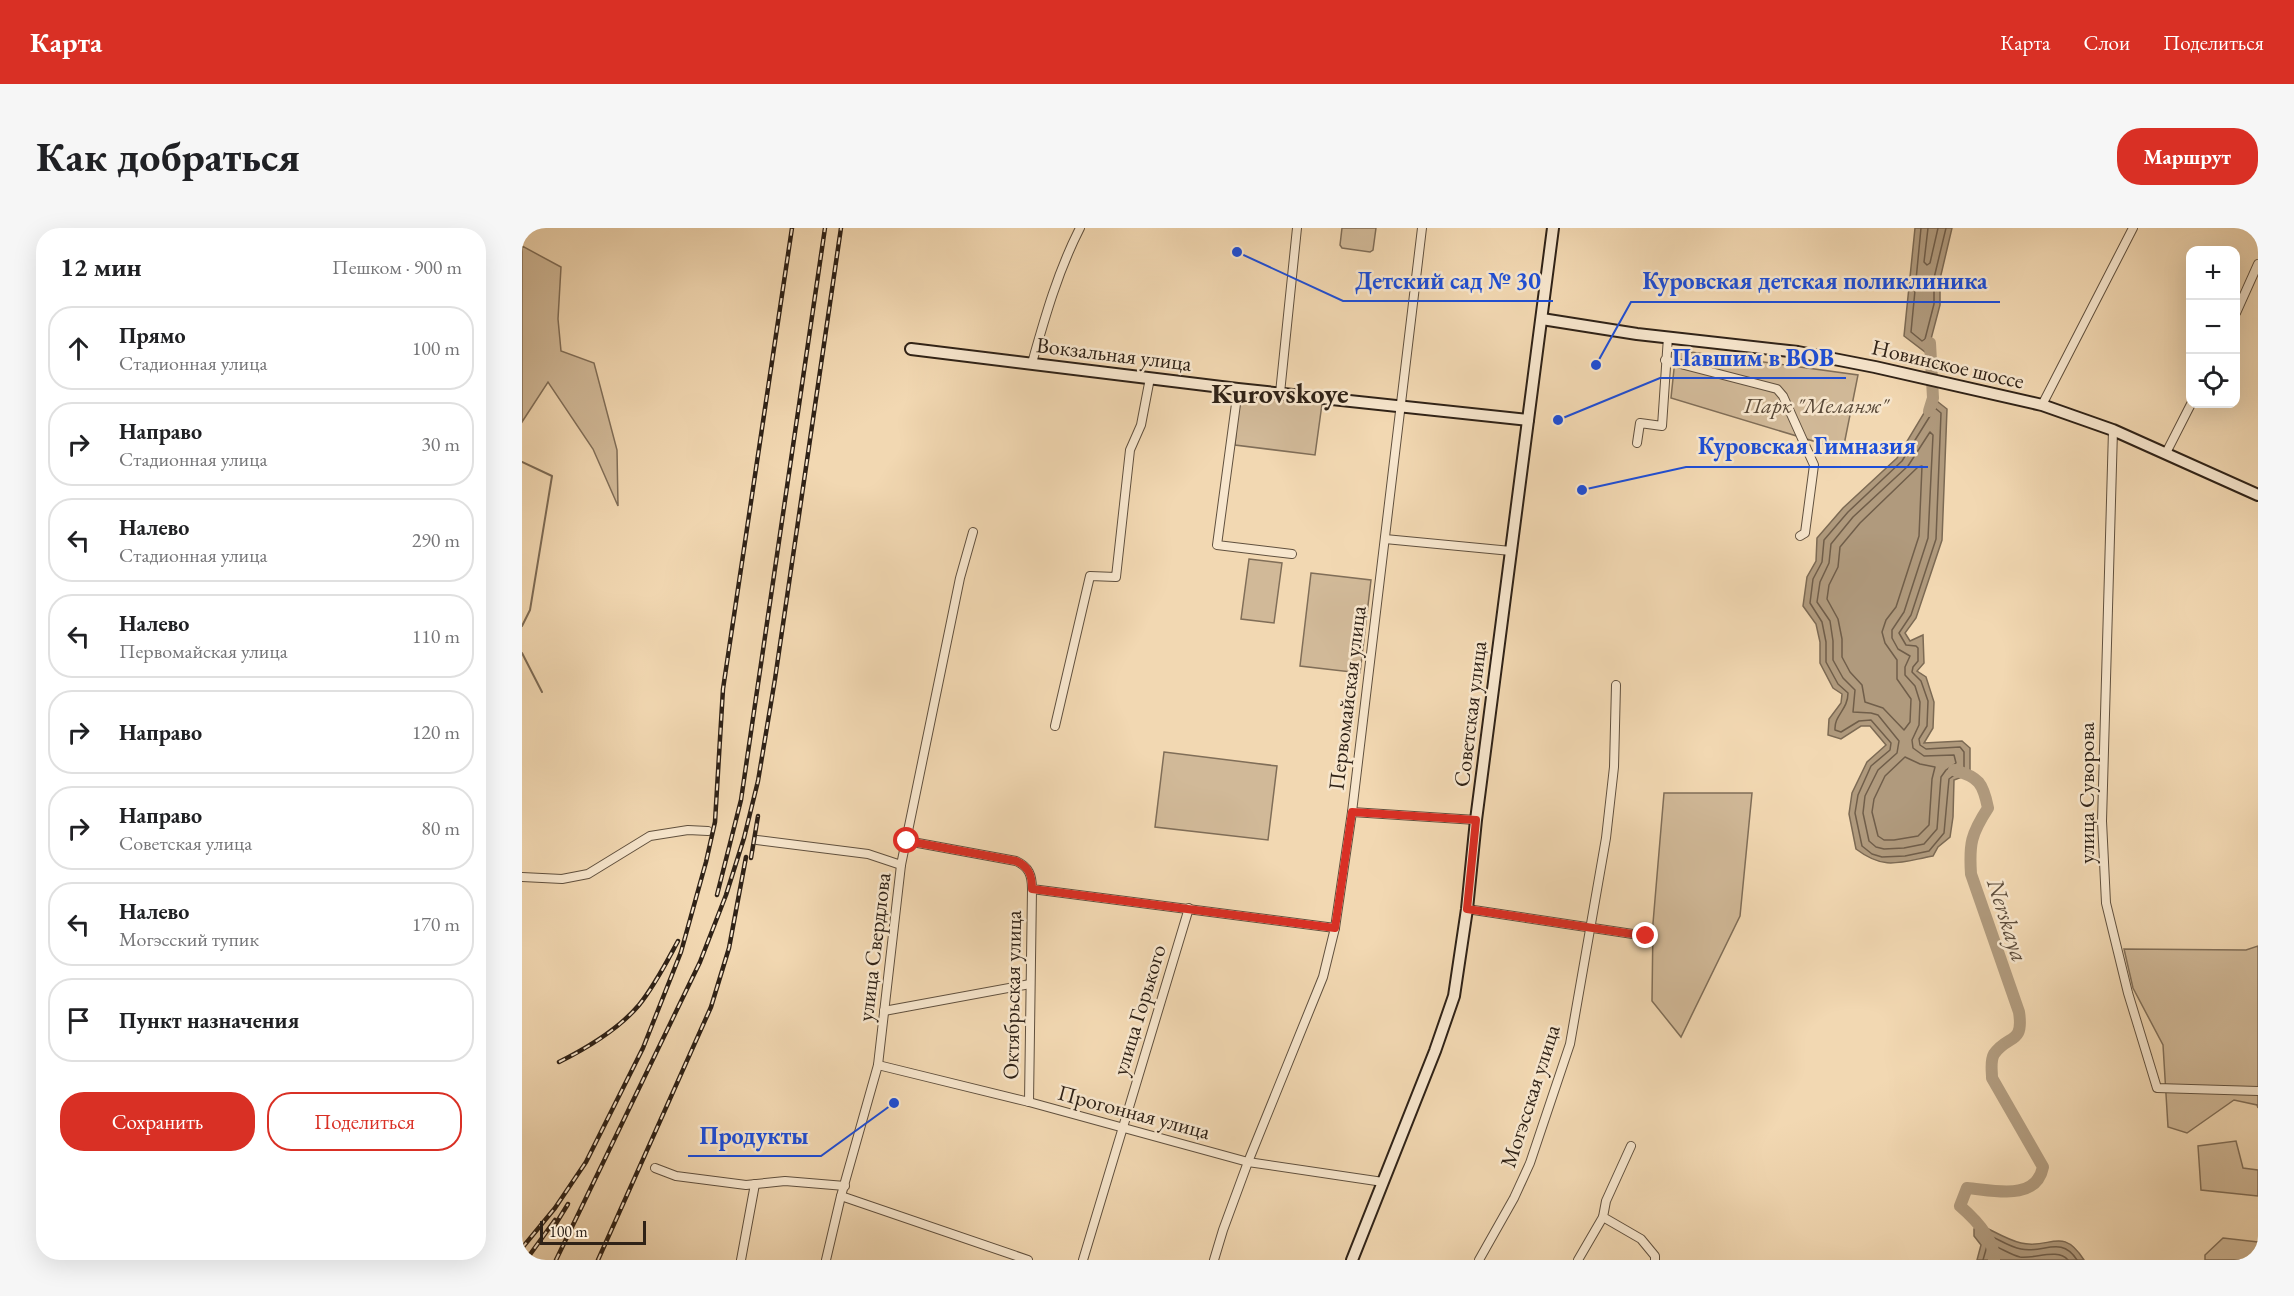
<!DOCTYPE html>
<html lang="ru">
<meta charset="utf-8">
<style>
body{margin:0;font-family:"EB Garamond",serif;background:#f6f6f6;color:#202124}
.controls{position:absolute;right:18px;top:18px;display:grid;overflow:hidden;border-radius:12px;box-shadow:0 6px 24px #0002}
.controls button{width:54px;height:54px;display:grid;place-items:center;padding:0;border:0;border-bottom:2px solid #e0e0e0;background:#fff;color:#202124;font:30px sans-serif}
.scale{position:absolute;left:18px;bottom:15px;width:106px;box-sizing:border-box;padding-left:6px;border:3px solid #2f2217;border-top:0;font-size:16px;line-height:21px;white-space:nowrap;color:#2f2217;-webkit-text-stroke:4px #f7e6cd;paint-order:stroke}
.stop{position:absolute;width:18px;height:18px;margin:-14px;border:4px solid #d93025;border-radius:50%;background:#fff}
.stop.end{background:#d93025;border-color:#fff;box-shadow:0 2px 6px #0008}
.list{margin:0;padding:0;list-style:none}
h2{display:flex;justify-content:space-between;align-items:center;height:78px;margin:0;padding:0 24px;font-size:26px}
h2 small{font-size:20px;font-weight:400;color:#757577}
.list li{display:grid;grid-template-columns:39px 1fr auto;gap:18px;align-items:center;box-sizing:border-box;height:84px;margin:0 12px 12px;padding:0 12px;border:2px solid #e0e0e0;border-radius:24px}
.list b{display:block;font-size:22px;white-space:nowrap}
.list p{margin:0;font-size:20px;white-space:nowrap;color:#757577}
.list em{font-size:20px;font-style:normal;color:#757577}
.actions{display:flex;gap:12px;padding:18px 24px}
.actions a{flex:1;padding:14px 0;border:2px solid #d93025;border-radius:24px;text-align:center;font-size:21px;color:#d93025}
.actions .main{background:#d93025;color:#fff}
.icon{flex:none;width:33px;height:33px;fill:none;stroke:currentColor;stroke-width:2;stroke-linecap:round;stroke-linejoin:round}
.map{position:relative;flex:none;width:1736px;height:1032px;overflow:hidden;border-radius:24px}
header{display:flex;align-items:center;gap:36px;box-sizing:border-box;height:84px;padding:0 30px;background:#d93025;color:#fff}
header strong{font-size:28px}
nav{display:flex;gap:33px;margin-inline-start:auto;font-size:21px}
.intro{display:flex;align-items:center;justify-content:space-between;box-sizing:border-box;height:144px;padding:0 36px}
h1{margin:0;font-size:42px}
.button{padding:15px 27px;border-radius:24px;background:#d93025;color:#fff;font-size:21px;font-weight:700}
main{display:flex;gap:36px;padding:0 36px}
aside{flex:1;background:#fff;border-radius:24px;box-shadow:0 6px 24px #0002}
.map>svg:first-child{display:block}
</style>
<header>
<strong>Карта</strong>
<nav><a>Карта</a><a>Слои</a><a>Поделиться</a></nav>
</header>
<div class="intro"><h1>Как добраться</h1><a class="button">Маршрут</a></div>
<main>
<aside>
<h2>12 мин<small>Пешком · 900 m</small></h2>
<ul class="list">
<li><svg class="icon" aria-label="ahead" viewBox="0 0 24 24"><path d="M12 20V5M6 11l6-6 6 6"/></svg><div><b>Прямо</b><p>Стадионная улица</p></div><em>100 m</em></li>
<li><svg class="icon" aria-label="right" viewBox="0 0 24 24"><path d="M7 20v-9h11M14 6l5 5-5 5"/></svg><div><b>Направо</b><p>Стадионная улица</p></div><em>30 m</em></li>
<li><svg class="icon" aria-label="left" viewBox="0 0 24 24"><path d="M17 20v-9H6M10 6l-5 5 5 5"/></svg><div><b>Налево</b><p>Стадионная улица</p></div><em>290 m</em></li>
<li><svg class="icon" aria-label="left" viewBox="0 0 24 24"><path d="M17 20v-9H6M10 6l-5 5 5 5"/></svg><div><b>Налево</b><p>Первомайская улица</p></div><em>110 m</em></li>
<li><svg class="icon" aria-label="right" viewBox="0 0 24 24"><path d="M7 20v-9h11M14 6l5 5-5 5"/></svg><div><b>Направо</b></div><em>120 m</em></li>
<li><svg class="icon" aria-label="right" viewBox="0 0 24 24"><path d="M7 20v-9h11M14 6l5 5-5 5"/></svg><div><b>Направо</b><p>Советская улица</p></div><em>80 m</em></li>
<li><svg class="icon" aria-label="left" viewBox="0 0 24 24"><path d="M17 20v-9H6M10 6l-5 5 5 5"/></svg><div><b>Налево</b><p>Могэсский тупик</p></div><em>170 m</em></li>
<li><svg class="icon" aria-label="arrive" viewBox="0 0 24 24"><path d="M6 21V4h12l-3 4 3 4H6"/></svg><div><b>Пункт назначения</b></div></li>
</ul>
<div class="actions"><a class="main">Сохранить</a><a>Поделиться</a></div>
</aside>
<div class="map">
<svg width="1736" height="1032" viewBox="0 0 1736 1032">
<rect width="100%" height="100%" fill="#f2d8b2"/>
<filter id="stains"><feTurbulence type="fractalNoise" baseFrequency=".00333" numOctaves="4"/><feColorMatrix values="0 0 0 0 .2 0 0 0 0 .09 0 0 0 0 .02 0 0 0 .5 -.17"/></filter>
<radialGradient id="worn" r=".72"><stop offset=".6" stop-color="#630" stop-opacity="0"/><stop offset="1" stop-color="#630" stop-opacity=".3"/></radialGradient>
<g fill="#d1b998" stroke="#806e58" stroke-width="1.5">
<polygon points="820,0 854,0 851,22 848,24 820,20 818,17"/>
<polygon points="0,18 39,39 36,91 39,123 72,135 95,222 96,278 71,221 26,154 0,194"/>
<polygon points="1154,122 1336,147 1321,222 1149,170"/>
<polygon points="717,166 800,176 793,227 713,217"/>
<polygon points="727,331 760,335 752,395 719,391"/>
<polygon points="789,345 849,352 838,445 778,438"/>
<polygon points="642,524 755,538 746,612 633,599"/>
<polygon points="1142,565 1230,565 1218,688 1159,809 1130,773 1131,695"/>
<polygon points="1736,718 1736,880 1735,877 1712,872 1665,905 1646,899 1641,817 1611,760 1602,721 1724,722"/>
<polygon points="1714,913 1721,940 1736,942 1736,968 1679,962 1676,918"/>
<polygon points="1701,1010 1736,1014 1736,1032 1683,1032 1683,1027"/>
</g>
<g fill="#b09a7d" stroke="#7c6a54" stroke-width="1.5">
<polygon points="1393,0 1430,0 1418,51 1418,77 1409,111 1411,130 1382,108"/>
<path d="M 1411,170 L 1425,181 L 1420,312 L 1394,390 L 1383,405 L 1388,413 L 1401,407 L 1402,435 L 1395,443 L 1404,449 L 1412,474 L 1411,500 L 1402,515 L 1440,513 L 1448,520 L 1448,546 L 1432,552 L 1431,589 L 1428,609 L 1416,619 L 1411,628 C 1378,634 1363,643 1334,621 L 1327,586 L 1330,565 L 1345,534 L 1364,517 L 1348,498 L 1339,498 L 1319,511 L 1306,507 L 1307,491 L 1319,475 L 1320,466 L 1311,460 L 1298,435 L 1298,414 L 1294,396 L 1281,378 L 1285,349 L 1294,333 L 1295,310 L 1321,280 L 1375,230 Z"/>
<path d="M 1456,996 C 1470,1002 1485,1012 1499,1015 C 1528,1022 1540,997 1562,1032 L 1455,1032 L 1459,1017 L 1452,1008 L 1452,1001 Z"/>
</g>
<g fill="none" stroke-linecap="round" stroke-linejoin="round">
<g stroke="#705e4a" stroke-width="1.5">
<polyline points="1399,0 1389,104 1400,113 1403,111 1412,76 1412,50 1424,0"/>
<polyline points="1406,0 1402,34 1405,37 1408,35 1416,0"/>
<path d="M 1413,180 L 1419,185 L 1414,311 L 1389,387 L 1377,405 L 1384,417 L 1394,418 L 1396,420 L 1396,433 L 1391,439 L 1390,444 L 1399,453 L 1406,473 L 1405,498 L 1397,511 L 1398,517 L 1404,521 L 1438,519 L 1442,524 L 1442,540 L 1427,551 L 1422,605 L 1407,623 L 1383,628 L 1360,629 L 1350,626 L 1340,618 L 1333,585 L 1336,567 L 1349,538 L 1368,522 L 1369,515 L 1349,492 L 1337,493 L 1319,504 L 1313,502 C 1312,487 1326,482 1326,465 L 1316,456 L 1304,434 L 1304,414 L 1300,394 L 1288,375 L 1291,351 L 1300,334 L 1302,312 L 1326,284 L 1380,233 Z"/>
<polygon points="1408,204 1411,207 1406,310 1382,384 1370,402 1370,410 1376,421 1388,428 1383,439 1383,447 1393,458 1398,474 1397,497 1390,512 1391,520 1402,528 1432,527 1434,535 1424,542 1419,549 1415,601 1402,616 1382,620 1362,621 1354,619 1347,613 1341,585 1343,568 1356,542 1375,525 1377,513 1356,487 1349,485 1331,484 1333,462 1321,450 1311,432 1311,413 1308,393 1295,374 1298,354 1307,335 1309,316 1331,289 1386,238"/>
<polygon points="1400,238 1397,308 1374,379 1364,392 1360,404 1363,415 1375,432 1375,451 1389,471 1388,494 1382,502 1361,480 1343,474 1340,457 1328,444 1320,429 1320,411 1316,391 1305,371 1307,357 1316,339 1318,319 1338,295 1396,239"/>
<polygon points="1383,529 1398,536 1413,539 1410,551 1407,597 1396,608 1372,612 1362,612 1356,608 1350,584 1352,571 1363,548"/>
<path d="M 1461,1032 L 1465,1018 L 1461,1008 L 1464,1006 C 1475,1010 1487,1019 1499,1021 C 1521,1026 1539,1007 1555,1032"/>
<path d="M 1469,1032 L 1472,1021 L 1475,1019 C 1482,1022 1490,1027 1498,1029 C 1513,1031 1536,1020 1546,1032"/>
</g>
<g stroke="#7c6a54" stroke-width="2">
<polyline points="0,234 30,248 8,382 0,398"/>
<polyline points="0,425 20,464"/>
</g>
<g stroke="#b09a7d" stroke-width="12">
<polyline points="1407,183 1411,170 1408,115"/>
<path d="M 1432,542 C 1457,549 1461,555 1466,580 C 1449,606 1447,616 1449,646 L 1497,784 C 1502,817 1486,806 1472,826 C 1468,833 1470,842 1470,850 L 1521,939 C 1514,974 1471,962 1445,960 L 1438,978 C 1453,991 1473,1012 1472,1032"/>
</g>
<defs>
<g id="street">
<polyline points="1714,85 1736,36"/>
<polyline points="1143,132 1255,161 1261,168 1292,237 1283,305 1278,308"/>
<path d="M 510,135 C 523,89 536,43 558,0"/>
<polyline points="716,161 695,317 770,326"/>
<polyline points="758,165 775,0"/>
<polyline points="1520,177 1611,0"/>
<polyline points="1591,202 1580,593 1584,675 1606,765 1635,860 1736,863"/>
<polyline points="1115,215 1118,195 1140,198 1146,109"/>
<polyline points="1644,225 1669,176"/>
<polyline points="863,311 989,323"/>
<polyline points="533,498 568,348 594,349 608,222 619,197 628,150"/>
<polyline points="830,584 954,592"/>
<polyline points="235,612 346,626 379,637"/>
<path d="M 385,613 L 494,633 C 507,639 510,647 510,661 L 813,700"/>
<polyline points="0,649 40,651 66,646 128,608 166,602 186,603"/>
<polyline points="945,681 1124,708"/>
<polyline points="362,783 508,756"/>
<polyline points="356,837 507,874 726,934 861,954"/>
<polyline points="507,874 510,661"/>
<polyline points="1109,918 1084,973 1081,989 1119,1011 1133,1028 1133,1032"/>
<polyline points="133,940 154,948 224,957 263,953 323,958"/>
<polyline points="319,968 506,1032"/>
<polyline points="219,1032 233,956"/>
<polyline points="304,1032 319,968 356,837 379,637 438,350 451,304"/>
<polyline points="561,1032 667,680"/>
<polyline points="692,1032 701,1002 726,934 801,749 813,700 830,584 900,0"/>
<polyline points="957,1032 992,970 1008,935 1048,816 1084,610 1092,539 1094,457"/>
<polyline points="1056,1032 1081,989"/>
</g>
<g id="secondary">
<polyline points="1020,91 1115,106 1276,124 1353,139 1520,177 1591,202 1736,267"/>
<polyline points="389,121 716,161 1006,192"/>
<polyline points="830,1032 913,823 932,768 945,681 954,592 1031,0"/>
</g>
</defs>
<use href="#street" stroke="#60503e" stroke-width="10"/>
<use href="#secondary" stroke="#2f2217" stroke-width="14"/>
<use href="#street" stroke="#f7e6cd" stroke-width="8"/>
<use href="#secondary" stroke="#f7e6cd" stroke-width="10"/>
<defs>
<g id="rail">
<polyline points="229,630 236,588"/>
<polyline points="195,667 219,572 303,0"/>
<path d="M 37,834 C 65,820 96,802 117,777 C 133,757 144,735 156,713"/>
<polyline points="30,1002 46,976"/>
<polyline points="0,1020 33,980 64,934 121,820 159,724 184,634 193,594 201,461 270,0"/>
<polyline points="4,1032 33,992"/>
<polyline points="34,1032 178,734 204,667 222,610 236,553 253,451 319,0"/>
<polyline points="76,1032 189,779 207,720 224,629"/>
</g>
</defs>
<use href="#rail" stroke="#2f2217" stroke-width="4.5"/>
<use href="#rail" stroke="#f7e6cd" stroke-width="2" stroke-dasharray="7" stroke-linecap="butt"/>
</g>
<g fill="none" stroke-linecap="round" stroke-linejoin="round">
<path stroke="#d93025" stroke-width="8" d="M 385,613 L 494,633 C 507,639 510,647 510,661 L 813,700 L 830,584 L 954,592 L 945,681 L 1124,708"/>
</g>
<g text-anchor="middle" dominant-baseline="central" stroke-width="5" stroke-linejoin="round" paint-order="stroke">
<g font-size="22" fill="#2f2217" stroke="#f7e6cd">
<text transform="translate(592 126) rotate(7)">Вокзальная улица</text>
<text transform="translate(1426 136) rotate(13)">Новинское шоссе</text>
<text transform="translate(825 470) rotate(-83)">Первомайская улица</text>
<text transform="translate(948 486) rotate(-83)">Советская улица</text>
<text transform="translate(1564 565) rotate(-90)">улица Суворова</text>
<text transform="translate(352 719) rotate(-83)">улица Свердлова</text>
<text transform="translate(490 767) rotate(-89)">Октябрьская улица</text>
<text transform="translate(617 782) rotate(-73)">улица Горького</text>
<text transform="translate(1008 868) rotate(-72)">Могэсская улица</text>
<text transform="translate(612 884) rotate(15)">Прогонная улица</text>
</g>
<g font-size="22" font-style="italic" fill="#584837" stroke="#f7e6cd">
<text x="1294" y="177">Парк "Меланж"</text>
</g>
<g font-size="24" font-style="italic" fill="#5c4c3b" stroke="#f7e6cd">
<text transform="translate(1486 692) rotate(72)">Nerskaya</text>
</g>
<g font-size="28" font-weight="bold" fill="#2f2217" stroke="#f7e6cd">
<text x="758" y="165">Kurovskoye</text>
</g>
</g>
<path fill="none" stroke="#1d4ed8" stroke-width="2" d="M715 24L821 73H1031M1074 137L1109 74H1478M1036 192L1138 150H1324M1060 262L1164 239H1406M372 875L299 928H166"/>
<g fill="#1d4ed8" stroke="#f7e6cd" stroke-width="2">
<circle cx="715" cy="24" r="6"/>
<circle cx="1074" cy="137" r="6"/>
<circle cx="1036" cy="192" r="6"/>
<circle cx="1060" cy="262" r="6"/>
<circle cx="372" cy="875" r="6"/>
</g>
<g font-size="24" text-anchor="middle" font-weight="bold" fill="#1d4ed8" stroke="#f7e6cd" stroke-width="5" stroke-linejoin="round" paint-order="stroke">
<text x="926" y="61">Детский сад № 30</text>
<text x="1293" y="61">Куровская детская поликлиника</text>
<text x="1231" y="138">Павшим в ВОВ</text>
<text x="1285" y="226">Куровская Гимназия</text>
<text x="232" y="916">Продукты</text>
</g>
<rect width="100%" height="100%" filter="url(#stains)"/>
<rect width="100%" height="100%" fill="url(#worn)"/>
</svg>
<div class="controls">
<button>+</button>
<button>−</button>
<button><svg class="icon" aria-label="locate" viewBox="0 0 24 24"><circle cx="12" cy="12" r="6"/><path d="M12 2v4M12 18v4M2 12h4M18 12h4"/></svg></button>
</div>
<div class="scale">100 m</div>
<div class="stop" style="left:385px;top:613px"></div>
<div class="stop end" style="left:1124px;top:708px"></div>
</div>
</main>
